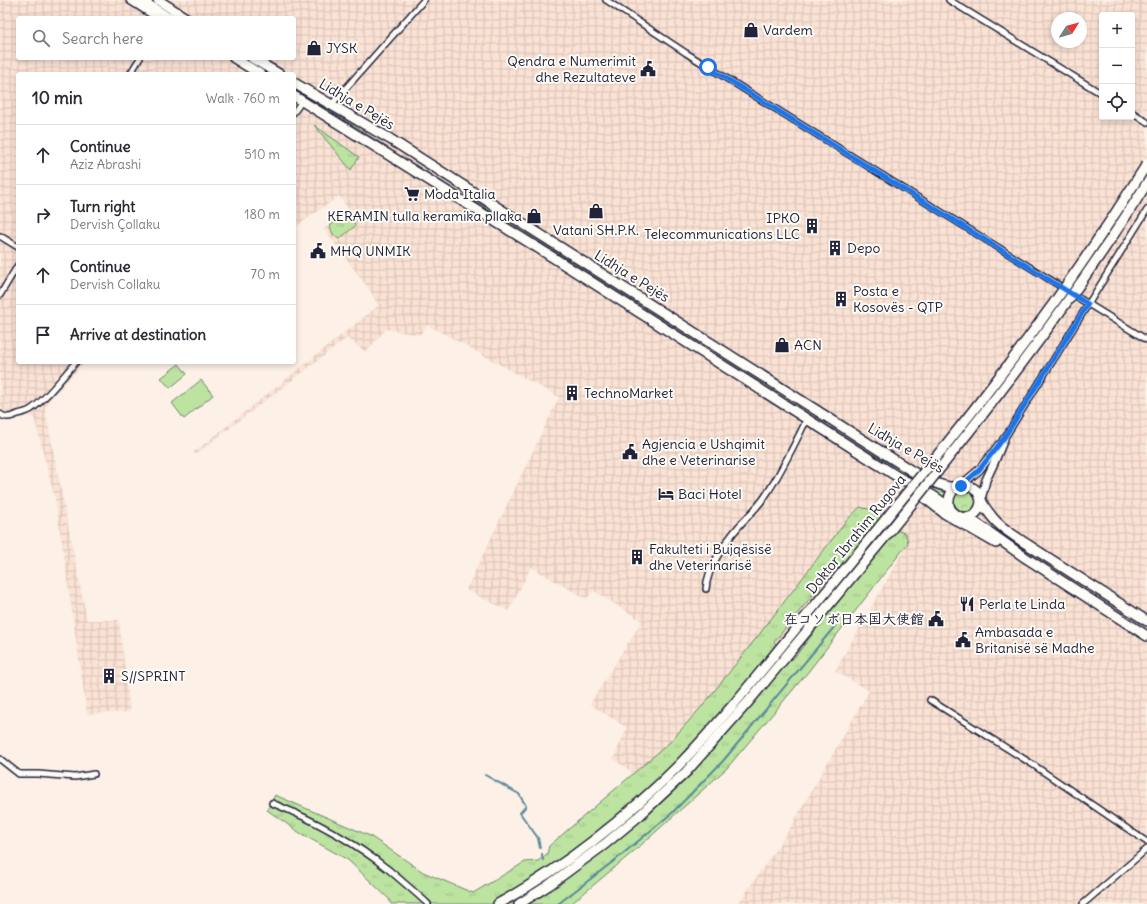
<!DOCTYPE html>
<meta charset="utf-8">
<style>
body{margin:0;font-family:Delius,"LXGW WenKai TC","Klee One",sans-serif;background:#f2f2f3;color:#2b2b33}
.controls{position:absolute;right:12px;top:12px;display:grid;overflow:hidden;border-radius:4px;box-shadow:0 2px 6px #0003}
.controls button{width:36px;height:36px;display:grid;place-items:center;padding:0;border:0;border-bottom:1px solid #e1e1e2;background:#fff;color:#2b2b33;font:20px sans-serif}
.compass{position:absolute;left:1051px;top:12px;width:36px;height:36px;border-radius:50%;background:#fff;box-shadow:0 2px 6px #0003;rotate:53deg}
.stop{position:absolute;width:12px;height:12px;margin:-9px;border:3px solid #1a73e8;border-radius:50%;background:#fff}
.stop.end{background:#1a73e8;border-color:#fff;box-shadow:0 1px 4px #0008}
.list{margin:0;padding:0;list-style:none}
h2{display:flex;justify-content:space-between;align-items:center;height:52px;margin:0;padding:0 16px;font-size:17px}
h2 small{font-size:13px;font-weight:400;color:#7c7c81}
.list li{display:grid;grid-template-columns:26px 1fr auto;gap:12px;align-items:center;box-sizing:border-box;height:60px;padding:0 16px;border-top:1px solid #e1e1e2}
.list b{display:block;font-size:15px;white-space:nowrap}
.list p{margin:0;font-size:13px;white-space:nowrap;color:#7c7c81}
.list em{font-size:13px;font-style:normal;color:#7c7c81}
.icon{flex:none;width:22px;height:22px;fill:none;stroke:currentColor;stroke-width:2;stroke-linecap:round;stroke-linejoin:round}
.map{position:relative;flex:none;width:1147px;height:904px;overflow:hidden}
.search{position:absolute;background:#fff;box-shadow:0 2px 6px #0003;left:16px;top:16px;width:280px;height:44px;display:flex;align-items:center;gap:10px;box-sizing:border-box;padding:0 14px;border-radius:4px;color:#7c7c81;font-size:15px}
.panel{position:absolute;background:#fff;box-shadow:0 2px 6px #0003;left:16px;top:72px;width:280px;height:292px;border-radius:4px}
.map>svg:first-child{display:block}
</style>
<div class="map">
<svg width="1147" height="904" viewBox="0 0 1147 904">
<defs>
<pattern id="industrial-grid" width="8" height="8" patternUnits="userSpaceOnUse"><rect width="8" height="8" fill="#fae2d4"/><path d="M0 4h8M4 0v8" fill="none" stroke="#d6c2b7"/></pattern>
<pattern id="grass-tufts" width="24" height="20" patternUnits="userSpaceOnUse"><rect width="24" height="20" fill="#bce4a0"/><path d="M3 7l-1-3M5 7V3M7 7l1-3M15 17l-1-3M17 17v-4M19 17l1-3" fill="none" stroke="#a1c38b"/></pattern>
</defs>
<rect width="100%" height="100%" fill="#fcf0e7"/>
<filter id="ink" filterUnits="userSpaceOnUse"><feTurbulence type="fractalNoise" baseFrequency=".025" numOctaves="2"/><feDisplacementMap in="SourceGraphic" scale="8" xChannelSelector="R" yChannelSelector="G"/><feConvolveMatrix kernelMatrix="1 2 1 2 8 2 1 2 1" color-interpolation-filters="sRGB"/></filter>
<g filter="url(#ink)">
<path fill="url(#industrial-grid)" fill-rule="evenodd" d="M 0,0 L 1147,0 L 1147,904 L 738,904 L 789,830 L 869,691 L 835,671 L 906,546 L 727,768 L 684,808 L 613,759 L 627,728 L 590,704 L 642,621 L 594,591 L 586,599 L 531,567 L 509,611 L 466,590 L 559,397 L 428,325 L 419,335 L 386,329 L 366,352 L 347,338 L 196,454 L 193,453 L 378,306 L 371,292 L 324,229 L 349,210 L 339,196 L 294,228 L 294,74 L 18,74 L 18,362 L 85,362 L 50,399 L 45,409 L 87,620 L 119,620 L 130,712 L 87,714 L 56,503 L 34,417 L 9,414 L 0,409 ZM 1102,15 L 1132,15 L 1132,117 L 1102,117 ZM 18,18 L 294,18 L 294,58 L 18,58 ZM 1057,18 L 1081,18 L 1081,42 L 1057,42 Z"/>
<g fill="url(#grass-tufts)" stroke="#6f836e" fill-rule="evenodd">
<polygon points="294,88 381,143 382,147 294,93"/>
<polygon points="314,125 359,157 351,170"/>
<polygon points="472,202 482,205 685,335 871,453 926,484 946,491 943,499 879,461"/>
<path d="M 345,214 L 349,215 L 355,224 L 354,227 L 339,239 C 334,237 331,231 330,226 Z"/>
<circle cx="965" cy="501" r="11"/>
<path d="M 860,507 L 875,511 L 899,531 L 906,534 L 908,543 L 808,672 L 727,768 L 640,846 L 571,904 L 391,904 L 389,899 L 348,860 L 300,833 L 267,810 L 275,795 L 370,836 L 423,872 L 473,893 L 525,862 L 538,861 L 547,854 L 549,846 L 669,743 L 705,703 L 761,632 L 847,520 ZM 835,568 L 853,583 L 793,659 L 774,642 Z"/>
</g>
<g fill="#bce4a0" stroke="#6f836e">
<polygon points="179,364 187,374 170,388 161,378"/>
<polygon points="201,380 213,395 184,419 172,403"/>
</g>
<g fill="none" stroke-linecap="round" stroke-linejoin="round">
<g stroke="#59899a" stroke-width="2">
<polyline points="485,775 519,794 526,806 520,813 538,838 540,848"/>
<polyline points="542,854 543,860"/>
<polyline points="558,904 619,857 672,813 723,761 835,626"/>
</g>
<defs>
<g id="street">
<polyline points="606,0 686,53 1065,289"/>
<polyline points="949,0 1102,94"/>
<polyline points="130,74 140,58"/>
<polyline points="331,105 424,0"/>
<polyline points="294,112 302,101"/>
<polyline points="1132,112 1147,122"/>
<polyline points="0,236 18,247"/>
<polyline points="1072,294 1147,340"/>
<polyline points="0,295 18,265"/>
<path d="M 0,414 C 6,419 11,417 18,414 C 22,413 26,412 30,410 C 44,402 64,375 76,362"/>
<polyline points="1004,439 1147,210"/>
<path d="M 706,589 C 707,568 726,541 740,525 C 749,515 759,506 766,495 C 782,471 794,445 807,419"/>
<polyline points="930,700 1032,764 1147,842"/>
<polyline points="0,759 19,774 38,774 75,777 94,774"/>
<path d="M 272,803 C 314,820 353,841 389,870 C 402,881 415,892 428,904"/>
<polyline points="1083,904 1147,849"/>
</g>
<g id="secondary">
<polyline points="130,0 152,14 161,13"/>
<polyline points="961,485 979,470 999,445"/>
<polyline points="981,499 986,480 994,463 1004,439"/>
</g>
<g id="highway">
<polyline points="141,0 169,18"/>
<polyline points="158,0 186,18"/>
<polyline points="234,58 260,74"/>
<polyline points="252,58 279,74"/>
<path d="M 294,83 L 390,139 L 915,473 C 926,479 937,485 949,487 C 958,488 966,483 973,488 C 979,491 979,495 981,500 C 984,507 989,513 993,518 C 1001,528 1012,534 1022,541 L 1147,621"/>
<path d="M 294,96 L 546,253 L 898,477 C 914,486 932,493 946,505 C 951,509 954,515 961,517 C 972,520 981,511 981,500"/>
<polyline points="915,490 944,513 996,543"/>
<path d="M 950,509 C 947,500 950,492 957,487"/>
<polyline points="967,517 989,532 1026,558 1147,636"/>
<path d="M 498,904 C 564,867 625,819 678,766 C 716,727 750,685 785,642 C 817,603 849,564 881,525"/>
<polyline points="519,904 549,885 605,844 640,815 686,772 749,701 890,531"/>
</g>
</defs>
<use href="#street" stroke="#22223b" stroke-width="8"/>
<use href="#secondary" stroke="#22223b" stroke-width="10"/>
<use href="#highway" stroke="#22223b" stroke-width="12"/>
<use href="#street" stroke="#fdfcf7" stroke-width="5"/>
<use href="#secondary" stroke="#fdfcf7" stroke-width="7"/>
<use href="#highway" stroke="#fdfcf7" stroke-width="9"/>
<defs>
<g id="highway-bridge">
<path d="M 881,525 C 917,480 954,436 989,390 C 1045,318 1098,242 1147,164"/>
<path d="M 890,531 C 926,486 962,441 997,396 C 1050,327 1101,257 1147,183"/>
</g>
</defs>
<use href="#highway-bridge" stroke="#22223b" stroke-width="12" stroke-linecap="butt"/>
<use href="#highway-bridge" stroke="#fdfcf7" stroke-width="9"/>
</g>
</g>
<g fill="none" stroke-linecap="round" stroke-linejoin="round" filter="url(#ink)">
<polyline stroke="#1a73e8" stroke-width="5" points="708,67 1088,304 1004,438 979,470 961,486"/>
</g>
<defs>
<symbol id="shop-bare" viewBox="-9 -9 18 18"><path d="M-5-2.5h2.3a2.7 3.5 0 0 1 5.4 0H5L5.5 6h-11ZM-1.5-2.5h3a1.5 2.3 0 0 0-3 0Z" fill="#22223b" stroke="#fdfcf7" stroke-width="2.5" paint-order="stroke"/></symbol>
<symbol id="civic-bare" viewBox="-9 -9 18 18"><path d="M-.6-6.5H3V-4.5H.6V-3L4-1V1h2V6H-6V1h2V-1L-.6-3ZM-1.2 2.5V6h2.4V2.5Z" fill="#22223b" stroke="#fdfcf7" stroke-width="2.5" paint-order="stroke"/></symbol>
<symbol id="supermarket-bare" viewBox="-9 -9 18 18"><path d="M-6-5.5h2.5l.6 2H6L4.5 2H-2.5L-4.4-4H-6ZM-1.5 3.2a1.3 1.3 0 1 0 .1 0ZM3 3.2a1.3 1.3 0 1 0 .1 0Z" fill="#22223b" stroke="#fdfcf7" stroke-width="2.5" paint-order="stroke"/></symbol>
<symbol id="building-bare" viewBox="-9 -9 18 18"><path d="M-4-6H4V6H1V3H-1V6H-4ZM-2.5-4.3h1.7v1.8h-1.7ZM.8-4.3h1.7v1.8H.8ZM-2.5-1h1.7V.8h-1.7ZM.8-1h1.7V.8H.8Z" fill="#22223b" stroke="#fdfcf7" stroke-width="2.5" paint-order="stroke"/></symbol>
<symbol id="hotel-bare" viewBox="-9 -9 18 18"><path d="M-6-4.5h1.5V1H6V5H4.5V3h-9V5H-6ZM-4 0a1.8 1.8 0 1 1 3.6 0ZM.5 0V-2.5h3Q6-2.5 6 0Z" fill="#22223b" stroke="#fdfcf7" stroke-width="2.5" paint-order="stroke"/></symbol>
<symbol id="restaurant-bare" viewBox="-9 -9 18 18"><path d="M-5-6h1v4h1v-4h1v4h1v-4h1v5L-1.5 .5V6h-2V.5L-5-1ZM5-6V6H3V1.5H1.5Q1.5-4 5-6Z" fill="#22223b" stroke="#fdfcf7" stroke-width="2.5" paint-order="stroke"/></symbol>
</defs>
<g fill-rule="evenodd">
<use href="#shop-bare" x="740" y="19" width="22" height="22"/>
<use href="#shop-bare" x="303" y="37" width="22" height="22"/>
<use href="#civic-bare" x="637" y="58" width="22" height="22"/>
<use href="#supermarket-bare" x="401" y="183" width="22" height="22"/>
<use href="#shop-bare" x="585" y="200" width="22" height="22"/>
<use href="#shop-bare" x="523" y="205" width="22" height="22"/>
<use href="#building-bare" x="801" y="215" width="22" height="22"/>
<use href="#building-bare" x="824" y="237" width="22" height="22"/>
<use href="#civic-bare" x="307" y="240" width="22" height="22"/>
<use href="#building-bare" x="830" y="288" width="22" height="22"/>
<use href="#shop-bare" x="771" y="334" width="22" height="22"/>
<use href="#building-bare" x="561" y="382" width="22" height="22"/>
<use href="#civic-bare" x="619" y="441" width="22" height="22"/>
<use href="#hotel-bare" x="655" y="483" width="22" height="22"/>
<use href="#building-bare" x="626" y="546" width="22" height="22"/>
<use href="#restaurant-bare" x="956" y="593" width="22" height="22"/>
<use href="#civic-bare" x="925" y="608" width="22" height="22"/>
<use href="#civic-bare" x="952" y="629" width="22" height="22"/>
<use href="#building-bare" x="98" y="665" width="22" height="22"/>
</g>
<g text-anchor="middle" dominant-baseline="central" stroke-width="4" stroke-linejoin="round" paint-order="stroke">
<g font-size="14" fill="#22223b" stroke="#fdfcf7" text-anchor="start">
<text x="763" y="30">Vardem</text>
<text x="326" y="48">JYSK</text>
<text x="636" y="61" text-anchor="end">Qendra e Numerimit<tspan x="636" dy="16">dhe Rezultateve</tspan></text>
<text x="424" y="194">Moda Italia</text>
<text x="522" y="216" text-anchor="end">KERAMIN tulla keramika pllaka</text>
<text x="800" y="218" text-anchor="end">IPKO<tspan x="800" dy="16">Telecommunications LLC</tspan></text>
<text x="596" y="230" text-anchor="middle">Vatani SH.P.K.</text>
<text x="847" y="248">Depo</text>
<text x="330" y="251">MHQ UNMIK</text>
<text x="853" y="291">Posta e<tspan x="853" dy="16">Kosovës - QTP</tspan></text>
<text x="794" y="345">ACN</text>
<text x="584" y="393">TechnoMarket</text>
<text x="642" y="444">Agjencia e Ushqimit<tspan x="642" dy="16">dhe e Veterinarise</tspan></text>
<text x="678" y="494">Baci Hotel</text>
<text x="649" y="549">Fakulteti i Bujqësisë<tspan x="649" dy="16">dhe Veterinarisë</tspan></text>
<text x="979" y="604">Perla te Linda</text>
<text x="924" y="619" text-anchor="end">在コソボ日本国大使館</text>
<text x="975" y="632">Ambasada e<tspan x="975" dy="16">Britanisë së Madhe</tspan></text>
<text x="121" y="676">S//SPRINT</text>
</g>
<g font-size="14" fill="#22223b" stroke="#fdfcf7">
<text transform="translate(357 104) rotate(31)">Lidhja e Pejës</text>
<text transform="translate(632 276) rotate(32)">Lidhja e Pejës</text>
<text transform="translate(906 448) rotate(30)">Lidhja e Pejës</text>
<text transform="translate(856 534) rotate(-51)">Doktor Ibrahim Rugova</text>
</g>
</g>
</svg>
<div class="controls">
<button>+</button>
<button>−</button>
<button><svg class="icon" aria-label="locate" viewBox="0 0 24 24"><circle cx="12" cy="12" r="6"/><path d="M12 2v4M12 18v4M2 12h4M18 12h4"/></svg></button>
</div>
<svg class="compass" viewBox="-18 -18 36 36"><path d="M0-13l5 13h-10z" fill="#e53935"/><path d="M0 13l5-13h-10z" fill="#7c7c81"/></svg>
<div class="stop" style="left:708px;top:67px"></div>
<div class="stop end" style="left:961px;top:486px"></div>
<div class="search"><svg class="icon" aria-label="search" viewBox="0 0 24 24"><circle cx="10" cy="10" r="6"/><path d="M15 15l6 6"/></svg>Search here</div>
<section class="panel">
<h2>10 min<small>Walk · 760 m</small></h2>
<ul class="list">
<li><svg class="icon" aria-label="ahead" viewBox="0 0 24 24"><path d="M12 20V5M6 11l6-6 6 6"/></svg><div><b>Continue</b><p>Aziz Abrashi</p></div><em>510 m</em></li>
<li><svg class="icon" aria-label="right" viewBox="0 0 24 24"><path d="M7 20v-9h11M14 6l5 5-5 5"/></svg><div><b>Turn right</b><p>Dervish Çollaku</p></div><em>180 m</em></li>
<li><svg class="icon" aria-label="ahead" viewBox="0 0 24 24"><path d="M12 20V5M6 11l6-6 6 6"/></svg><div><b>Continue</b><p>Dervish Collaku</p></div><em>70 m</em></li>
<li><svg class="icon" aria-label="arrive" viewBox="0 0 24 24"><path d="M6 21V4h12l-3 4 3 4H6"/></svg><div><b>Arrive at destination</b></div></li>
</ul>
</section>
</div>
